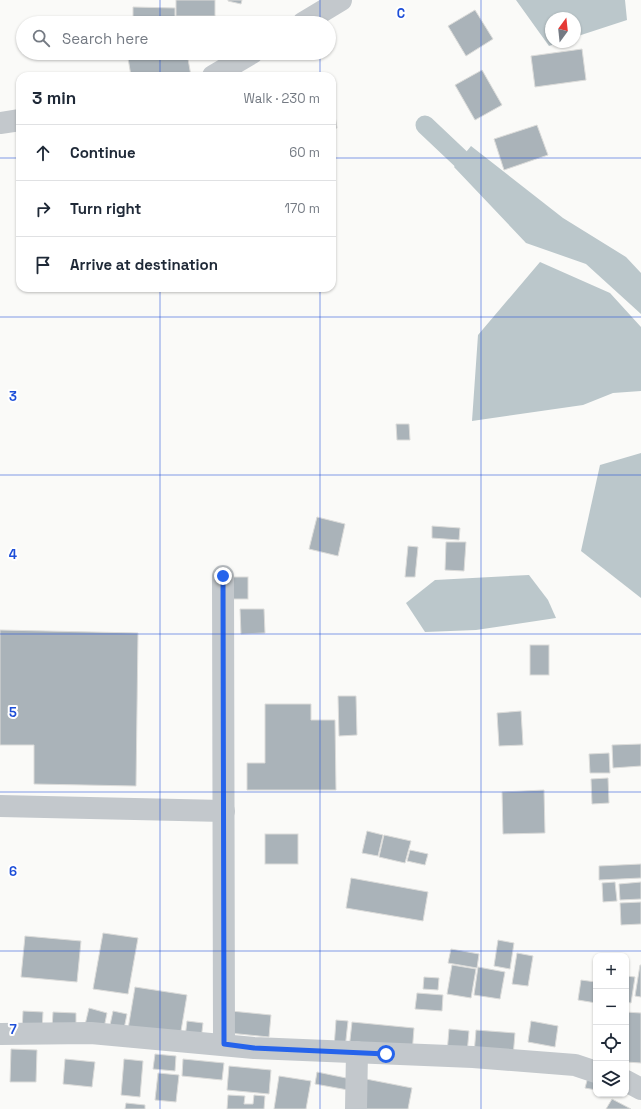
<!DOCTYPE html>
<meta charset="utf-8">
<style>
body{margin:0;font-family:"Space Grotesk",sans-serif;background:#f2f2f3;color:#1f2937}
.controls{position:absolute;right:12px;bottom:12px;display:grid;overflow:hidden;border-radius:8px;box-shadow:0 1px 3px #0004}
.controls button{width:36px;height:36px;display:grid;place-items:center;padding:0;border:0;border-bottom:1px solid #e0e1e3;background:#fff;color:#1f2937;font:20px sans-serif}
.compass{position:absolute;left:545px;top:12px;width:36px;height:36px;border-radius:50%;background:#fff;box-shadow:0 1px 3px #0004;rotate:15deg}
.stop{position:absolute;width:12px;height:12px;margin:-9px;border:3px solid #2563eb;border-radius:50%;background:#fff}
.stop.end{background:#2563eb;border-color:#fff;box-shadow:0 1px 4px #0008}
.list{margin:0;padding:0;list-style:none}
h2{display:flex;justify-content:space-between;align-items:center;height:52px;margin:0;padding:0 16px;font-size:17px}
h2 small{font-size:13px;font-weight:400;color:#747a83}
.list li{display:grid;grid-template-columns:26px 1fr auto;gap:12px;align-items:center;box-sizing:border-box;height:56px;padding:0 16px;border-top:1px solid #e0e1e3}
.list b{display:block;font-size:15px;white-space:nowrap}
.list em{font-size:13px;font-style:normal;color:#747a83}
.icon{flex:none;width:22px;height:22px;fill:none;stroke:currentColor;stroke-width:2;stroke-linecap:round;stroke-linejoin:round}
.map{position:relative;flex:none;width:641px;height:1109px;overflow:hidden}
.search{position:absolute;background:#fff;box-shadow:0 1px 3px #0004;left:16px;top:16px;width:320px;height:44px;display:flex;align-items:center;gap:10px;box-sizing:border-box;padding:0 14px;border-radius:22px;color:#747a83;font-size:15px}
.panel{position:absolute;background:#fff;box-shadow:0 1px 3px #0004;left:16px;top:72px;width:320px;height:220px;border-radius:12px}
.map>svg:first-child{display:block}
</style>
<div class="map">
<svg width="641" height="1109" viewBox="0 0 641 1109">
<rect width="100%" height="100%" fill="#fafaf8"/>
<g fill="#bbc7cb">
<polygon points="516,0 625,0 627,20 575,37 575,18 551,18 551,42 561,42 549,46"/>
<polygon points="471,146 563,218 626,257 641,273 641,314 586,264 526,243 454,167"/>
<polygon points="540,262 610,293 641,327 641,391 613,393 583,405 472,421 478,335"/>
<polygon points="641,453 641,598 581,551 600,465"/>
<polygon points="529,575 548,600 556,618 476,630 425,632 406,603 435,580"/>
</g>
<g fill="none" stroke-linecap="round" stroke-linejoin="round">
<polyline stroke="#bbc7cb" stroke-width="19" points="425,125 480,177"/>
</g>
<g fill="#aab3b9" stroke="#dcdcda">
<rect x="176" y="0" width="39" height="16"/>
<polygon points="228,0 242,0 241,4 228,1"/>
<polygon points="133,7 175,8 175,19 133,17"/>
<polygon points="475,10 493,39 466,56 448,26"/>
<polygon points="582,49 586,80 535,87 531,56"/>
<polygon points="159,53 187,53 191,76 131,76 128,58"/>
<polygon points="482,70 502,105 475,120 455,85"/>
<polygon points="332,98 337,128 332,129"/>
<polygon points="537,125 548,155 504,170 494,139"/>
<polygon points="396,424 409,424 410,440 397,440"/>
<polygon points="317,517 345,524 338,556 309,549"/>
<polygon points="432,526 460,528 459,540 432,538"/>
<polygon points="446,542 466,542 464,571 445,570"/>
<polygon points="408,546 418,547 415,577 405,577"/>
<rect x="233" y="577" width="15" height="22"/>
<polygon points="240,609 264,609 265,633 241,634"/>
<polygon points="0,630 138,633 136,786 34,784 34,745 0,745"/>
<rect x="530" y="645" width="19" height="30"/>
<polygon points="338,696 356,696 357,735 339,736"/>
<polygon points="265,704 311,704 311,720 335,720 336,790 247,790 247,763 265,763"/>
<polygon points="521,711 523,745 499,746 497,713"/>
<polygon points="641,744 641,766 613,768 612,745"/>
<polygon points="609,753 610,773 590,773 589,754"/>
<polygon points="608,778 609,803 592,804 591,779"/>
<polygon points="544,790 545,833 503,834 502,792"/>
<polygon points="367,831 383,835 378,856 362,853"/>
<rect x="265" y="834" width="33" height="30"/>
<polygon points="384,835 411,841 405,863 379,857"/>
<polygon points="410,850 428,854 425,865 407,861"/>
<polygon points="641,864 641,878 599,880 599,866"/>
<polygon points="351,878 428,892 423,921 346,908"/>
<polygon points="615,882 617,901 603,902 602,883"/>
<polygon points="641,882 641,899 620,900 619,884"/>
<polygon points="641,902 641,924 621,925 620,903"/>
<polygon points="103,933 138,938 128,994 93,989"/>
<polygon points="25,936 81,941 77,982 21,977"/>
<polygon points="498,940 514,943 510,969 494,966"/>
<polygon points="451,949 479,954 477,968 448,963"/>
<polygon points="517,953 533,956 528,986 512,984"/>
<polygon points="452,965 476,969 471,998 447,994"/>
<polygon points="640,965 641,965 641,997 635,996"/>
<polygon points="478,967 505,972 500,999 474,995"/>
<polygon points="626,976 635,977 631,1003 626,1002"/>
<polygon points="424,977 439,978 438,990 423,989"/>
<polygon points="581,980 596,982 596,1003 578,1000"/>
<polygon points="135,987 187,995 180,1037 128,1029"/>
<polygon points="417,993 443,995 442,1011 415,1009"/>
<polygon points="89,1008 107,1013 103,1033 84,1029"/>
<polygon points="23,1011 43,1012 42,1032 22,1031"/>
<polygon points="113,1011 127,1014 124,1029 110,1025"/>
<polygon points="231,1011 271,1015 269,1037 229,1033"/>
<polygon points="53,1012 76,1013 76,1030 52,1028"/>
<polygon points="626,1012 641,1013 641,1063 626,1062"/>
<polygon points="336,1020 348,1021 345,1049 334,1048"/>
<polygon points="187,1021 203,1023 201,1040 185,1038"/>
<polygon points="531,1021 558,1026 555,1047 528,1042"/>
<polygon points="352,1022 414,1028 412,1054 349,1049"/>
<polygon points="449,1029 469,1031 467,1054 447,1053"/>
<polygon points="476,1030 515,1033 513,1057 474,1054"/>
<polygon points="11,1049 37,1050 36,1082 10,1082"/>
<polygon points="155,1054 176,1056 175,1071 153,1069"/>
<polygon points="65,1059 95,1062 92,1087 63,1084"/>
<polygon points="124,1059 143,1061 140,1097 121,1095"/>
<polygon points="183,1059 224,1063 222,1080 182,1076"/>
<polygon points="229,1066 271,1070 269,1094 227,1090"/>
<polygon points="317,1072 351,1079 348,1090 315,1084"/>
<polygon points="158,1073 179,1075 176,1102 155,1100"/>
<polygon points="589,1073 596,1075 596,1090 585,1088"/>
<polygon points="279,1076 311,1081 306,1109 274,1109"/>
<polygon points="366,1079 412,1088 408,1109 360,1109"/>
<polygon points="228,1095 245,1096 244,1104 253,1104 254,1095 265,1096 264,1109 227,1109"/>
<polygon points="612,1099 631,1109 606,1109"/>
<polygon points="126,1103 145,1105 145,1109 125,1109"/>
</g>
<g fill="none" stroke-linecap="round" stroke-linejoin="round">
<g stroke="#c3c8cc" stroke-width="22">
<polyline points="303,23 341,0"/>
<polyline points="213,76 252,53"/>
<polyline points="0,123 20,120"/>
<polyline points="223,576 224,1044"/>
<polyline points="0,806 224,811"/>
<polyline points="0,1034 91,1033 254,1048 473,1057 575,1065 596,1072"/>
<polyline points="626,1081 641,1089"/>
<polyline points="356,1109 357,1052"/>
</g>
</g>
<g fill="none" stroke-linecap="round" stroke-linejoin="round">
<polyline stroke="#2563eb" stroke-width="5" points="223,576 224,1044 254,1048 386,1054"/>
</g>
<path fill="none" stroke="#1d4ed8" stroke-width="1" stroke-opacity="0.55" d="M 160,0 L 160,23M 320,0 L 320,23M 481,0 L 481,1109M 160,53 L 160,76M 320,53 L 320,76M 0,158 L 20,158M 332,158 L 641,158M 160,288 L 160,1109M 320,288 L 320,1109M 0,317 L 641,317M 0,475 L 641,475M 0,634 L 641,634M 0,792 L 641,792M 0,951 L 641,951"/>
<g font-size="13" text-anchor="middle" font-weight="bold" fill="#1d4ed8" stroke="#fff" stroke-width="4" stroke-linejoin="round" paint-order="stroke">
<text x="401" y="18">C</text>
<text x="13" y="401">3</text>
<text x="13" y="559">4</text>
<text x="13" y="717">5</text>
<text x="13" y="876">6</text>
<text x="13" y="1034">7</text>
</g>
</svg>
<div class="controls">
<button>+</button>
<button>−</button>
<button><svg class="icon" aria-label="locate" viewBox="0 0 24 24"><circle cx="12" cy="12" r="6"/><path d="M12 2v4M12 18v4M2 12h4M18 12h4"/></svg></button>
<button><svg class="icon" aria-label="layers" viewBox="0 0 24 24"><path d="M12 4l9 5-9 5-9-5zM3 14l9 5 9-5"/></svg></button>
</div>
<svg class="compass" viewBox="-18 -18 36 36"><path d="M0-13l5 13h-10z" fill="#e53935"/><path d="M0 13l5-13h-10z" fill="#747a83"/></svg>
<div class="stop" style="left:386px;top:1054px"></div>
<div class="stop end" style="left:223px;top:576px"></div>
<div class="search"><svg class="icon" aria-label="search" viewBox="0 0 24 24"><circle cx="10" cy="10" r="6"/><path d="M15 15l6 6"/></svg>Search here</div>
<section class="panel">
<h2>3 min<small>Walk · 230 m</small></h2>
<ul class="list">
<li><svg class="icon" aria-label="ahead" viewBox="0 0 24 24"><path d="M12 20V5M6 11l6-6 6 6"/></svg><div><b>Continue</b></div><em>60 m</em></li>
<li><svg class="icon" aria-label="right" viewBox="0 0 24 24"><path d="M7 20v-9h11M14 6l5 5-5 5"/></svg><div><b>Turn right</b></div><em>170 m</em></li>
<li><svg class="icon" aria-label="arrive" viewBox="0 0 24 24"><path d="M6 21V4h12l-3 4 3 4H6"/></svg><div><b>Arrive at destination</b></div></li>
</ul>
</section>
</div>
